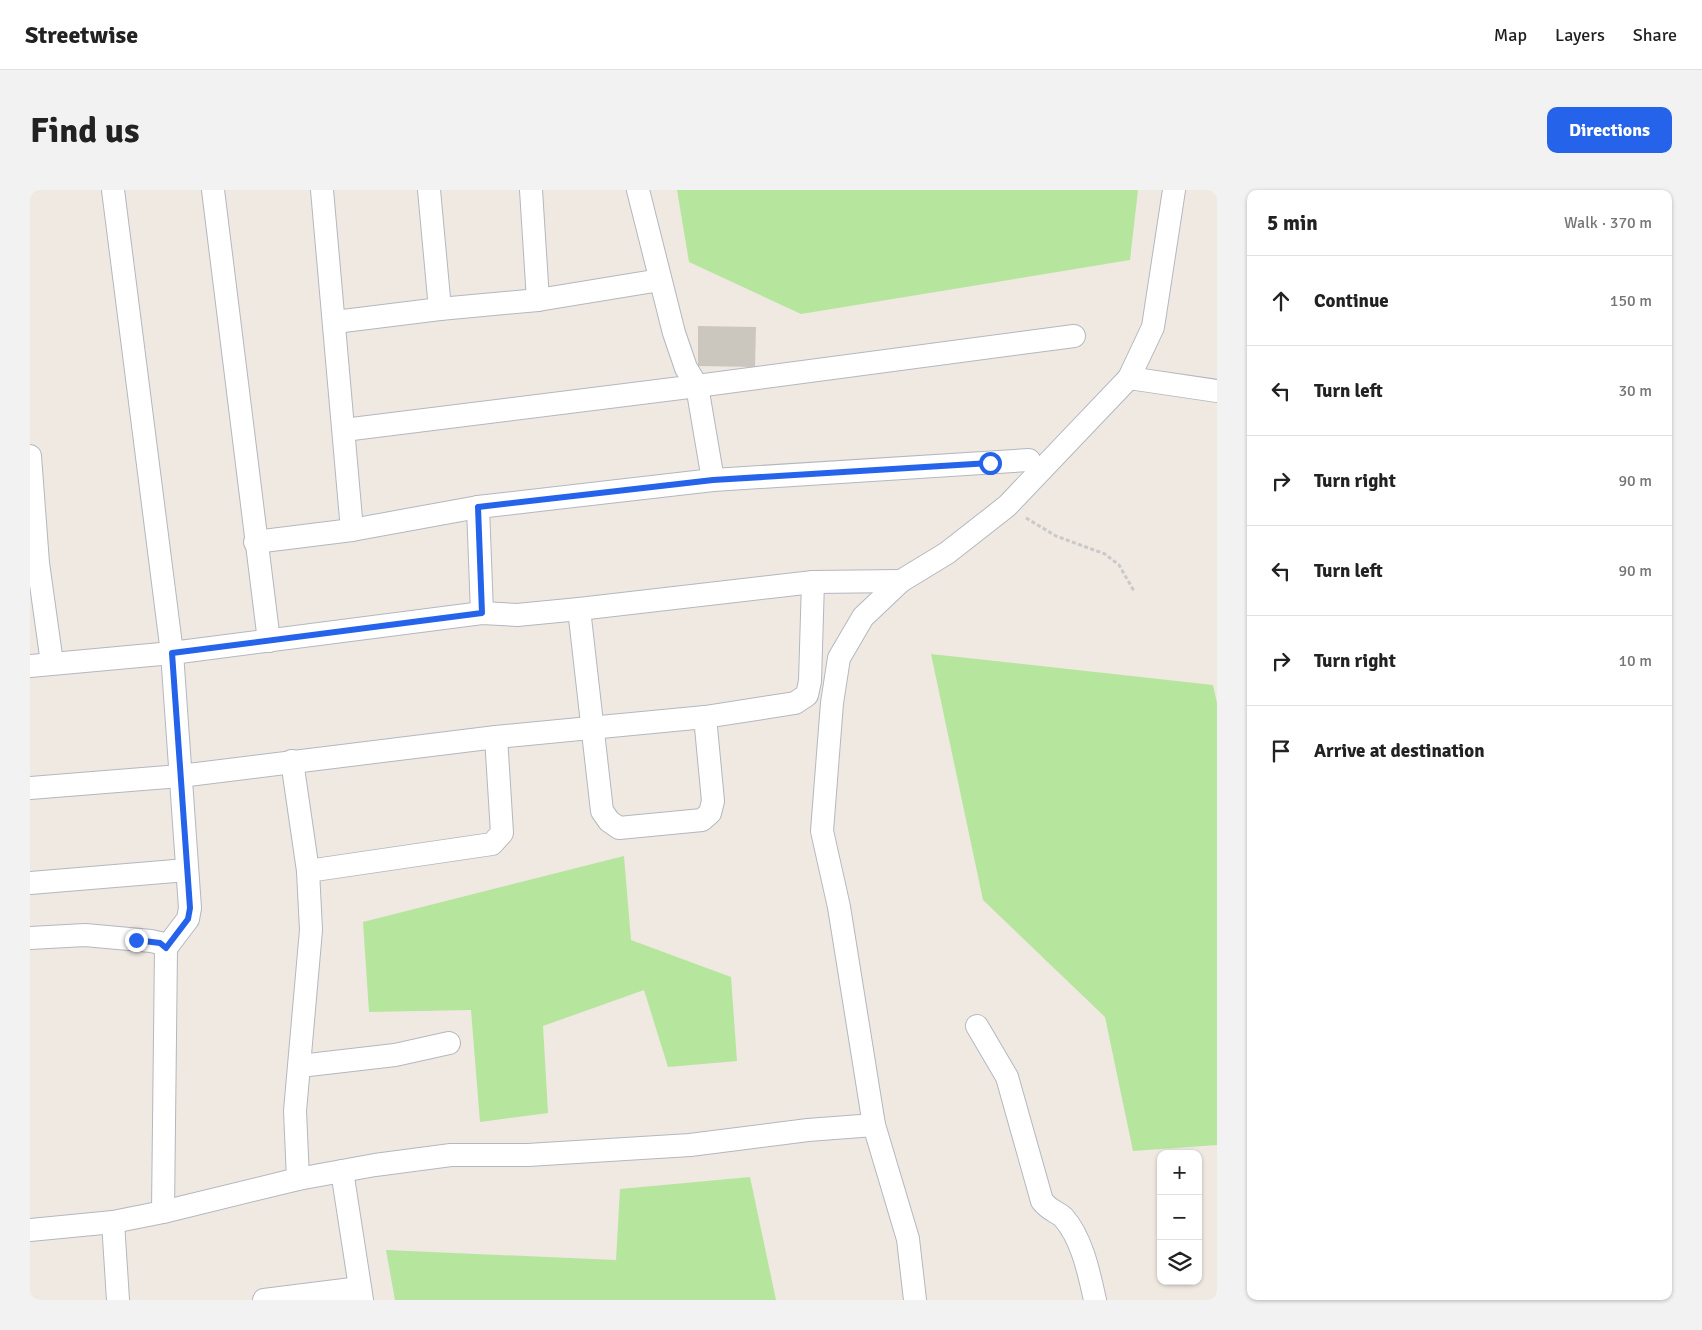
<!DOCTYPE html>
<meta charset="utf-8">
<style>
body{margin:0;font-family:Signika,sans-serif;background:#f2f2f2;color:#222}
.controls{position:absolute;right:15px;bottom:15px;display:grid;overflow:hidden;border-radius:10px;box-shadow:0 1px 4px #0004}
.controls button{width:45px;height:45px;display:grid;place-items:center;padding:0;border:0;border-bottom:1px solid #e0e0e0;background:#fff;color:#222;font:25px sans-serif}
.stop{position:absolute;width:15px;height:15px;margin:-11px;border:4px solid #2563eb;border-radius:50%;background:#fff}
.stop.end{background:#2563eb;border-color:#fff;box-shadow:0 1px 5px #0008}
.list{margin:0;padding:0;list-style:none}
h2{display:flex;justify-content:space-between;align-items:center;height:65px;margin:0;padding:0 20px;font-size:21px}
h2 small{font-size:16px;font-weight:400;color:#767676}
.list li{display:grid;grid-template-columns:32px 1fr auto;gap:15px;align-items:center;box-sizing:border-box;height:90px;padding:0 20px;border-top:1px solid #e0e0e0}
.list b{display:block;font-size:19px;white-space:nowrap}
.list em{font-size:16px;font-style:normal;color:#767676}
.icon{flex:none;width:28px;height:28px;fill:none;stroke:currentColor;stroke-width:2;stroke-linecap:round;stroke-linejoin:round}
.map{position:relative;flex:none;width:1187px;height:1110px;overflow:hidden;border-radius:10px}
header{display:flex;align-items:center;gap:30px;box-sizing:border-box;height:70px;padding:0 25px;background:#fff;border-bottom:1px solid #e0e0e0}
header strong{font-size:24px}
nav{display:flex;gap:28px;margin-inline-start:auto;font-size:18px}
.intro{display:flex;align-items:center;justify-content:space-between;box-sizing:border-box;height:120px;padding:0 30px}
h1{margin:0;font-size:35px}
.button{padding:12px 22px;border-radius:10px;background:#2563eb;color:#fff;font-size:18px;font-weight:700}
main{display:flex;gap:30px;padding:0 30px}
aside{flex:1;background:#fff;border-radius:10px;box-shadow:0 1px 4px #0004}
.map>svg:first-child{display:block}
</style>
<header>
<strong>Streetwise</strong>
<nav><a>Map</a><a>Layers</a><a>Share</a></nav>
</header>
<div class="intro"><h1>Find us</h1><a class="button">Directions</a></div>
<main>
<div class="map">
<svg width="1187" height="1110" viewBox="0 0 1187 1110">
<rect width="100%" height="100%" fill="#efe9e1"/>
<g fill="#b6e59e">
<polygon points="647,0 1108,0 1100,70 771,124 659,72"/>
<polygon points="901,464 1183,495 1187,513 1187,955 1103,961 1075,827 953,710"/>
<polygon points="594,666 601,750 701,787 707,871 638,877 614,800 513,836 518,923 450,932 441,820 339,822 333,732"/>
<polygon points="720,987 746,1110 365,1110 356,1060 586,1070 590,999"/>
</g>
<polygon fill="#cbc7bf" points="668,136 726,137 725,177 668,176"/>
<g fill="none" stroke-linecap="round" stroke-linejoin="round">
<defs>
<g id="minor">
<polyline points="83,0 142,463 160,718 158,729 136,758 133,1022"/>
<polyline points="183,0 239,451"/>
<polyline points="292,0 322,340"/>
<polyline points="399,0 410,119"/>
<polyline points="501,0 508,110"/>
<polyline points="608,0 644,143 656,178 667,196 683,290"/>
<polyline points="305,132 410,119 508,110 630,90"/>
<polyline points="1099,188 1187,201"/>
<polyline points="314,240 667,196 1044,146"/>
<polyline points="0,266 8,373 22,473"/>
<polyline points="448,317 452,423"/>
<polyline points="225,352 322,340 448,317 683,290 999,270"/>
<polyline points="549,419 572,621 579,631 589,638 672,630 680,623 683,611 675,527"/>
<polyline points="0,476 142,463 452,423 487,425 549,419 783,392 871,391"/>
<polyline points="262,571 278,681 281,740 265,921 268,989"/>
<polyline points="0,598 150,586 466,547 675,527 765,513 777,505 780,491 783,392"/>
<polyline points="278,681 462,654 472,643 466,547"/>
<polyline points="0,693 157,680"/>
<polyline points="0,748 55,745 121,751 130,753 136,758"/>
<path d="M 947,836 L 977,887 L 1012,1011 C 1020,1021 1026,1021 1033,1027 C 1052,1048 1059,1083 1065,1110"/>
<polyline points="270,876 365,865 419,853"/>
<polyline points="312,981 332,1110"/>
<polyline points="83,1032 88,1110"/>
<polyline points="0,1040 83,1032 133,1022 268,989 345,975 421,965 498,965 660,955 778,940 844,935"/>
<polyline points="234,1110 330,1098"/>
<polyline points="885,1110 878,1049 844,935 809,717 792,641 802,513 809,468 833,427 871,391 917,363 977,316 1099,188 1123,137 1144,0"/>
</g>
</defs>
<use href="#minor" stroke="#b4b7c1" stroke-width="24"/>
<polyline stroke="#c9c9c9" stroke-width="3" stroke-dasharray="4 2.5" stroke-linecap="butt" points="996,328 1026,346 1075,364 1089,375 1104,401"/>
<use href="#minor" stroke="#fff" stroke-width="22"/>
</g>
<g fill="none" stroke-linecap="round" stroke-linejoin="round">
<polyline stroke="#2563eb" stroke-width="6" points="106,750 130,753 136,758 158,729 160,718 142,463 452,423 448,317 683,290 960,273"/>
</g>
</svg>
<div class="controls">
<button>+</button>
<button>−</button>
<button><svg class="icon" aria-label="layers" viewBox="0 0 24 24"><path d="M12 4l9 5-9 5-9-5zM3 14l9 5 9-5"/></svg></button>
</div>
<div class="stop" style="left:960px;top:273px"></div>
<div class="stop end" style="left:106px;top:750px"></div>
</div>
<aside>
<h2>5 min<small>Walk · 370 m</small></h2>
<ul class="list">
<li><svg class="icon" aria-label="ahead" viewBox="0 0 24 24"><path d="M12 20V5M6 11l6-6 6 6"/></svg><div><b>Continue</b></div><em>150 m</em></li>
<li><svg class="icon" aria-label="left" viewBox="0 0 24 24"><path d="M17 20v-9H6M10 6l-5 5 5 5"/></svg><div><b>Turn left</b></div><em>30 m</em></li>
<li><svg class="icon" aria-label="right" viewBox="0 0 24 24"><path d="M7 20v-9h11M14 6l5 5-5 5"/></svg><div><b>Turn right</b></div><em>90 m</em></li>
<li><svg class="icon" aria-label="left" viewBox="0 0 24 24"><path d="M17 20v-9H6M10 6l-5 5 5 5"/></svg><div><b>Turn left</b></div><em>90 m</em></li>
<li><svg class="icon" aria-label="right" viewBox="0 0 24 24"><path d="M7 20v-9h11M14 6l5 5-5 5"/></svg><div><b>Turn right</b></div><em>10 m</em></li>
<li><svg class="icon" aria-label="arrive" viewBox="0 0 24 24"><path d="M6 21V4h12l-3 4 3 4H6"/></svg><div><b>Arrive at destination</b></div></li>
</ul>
</aside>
</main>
